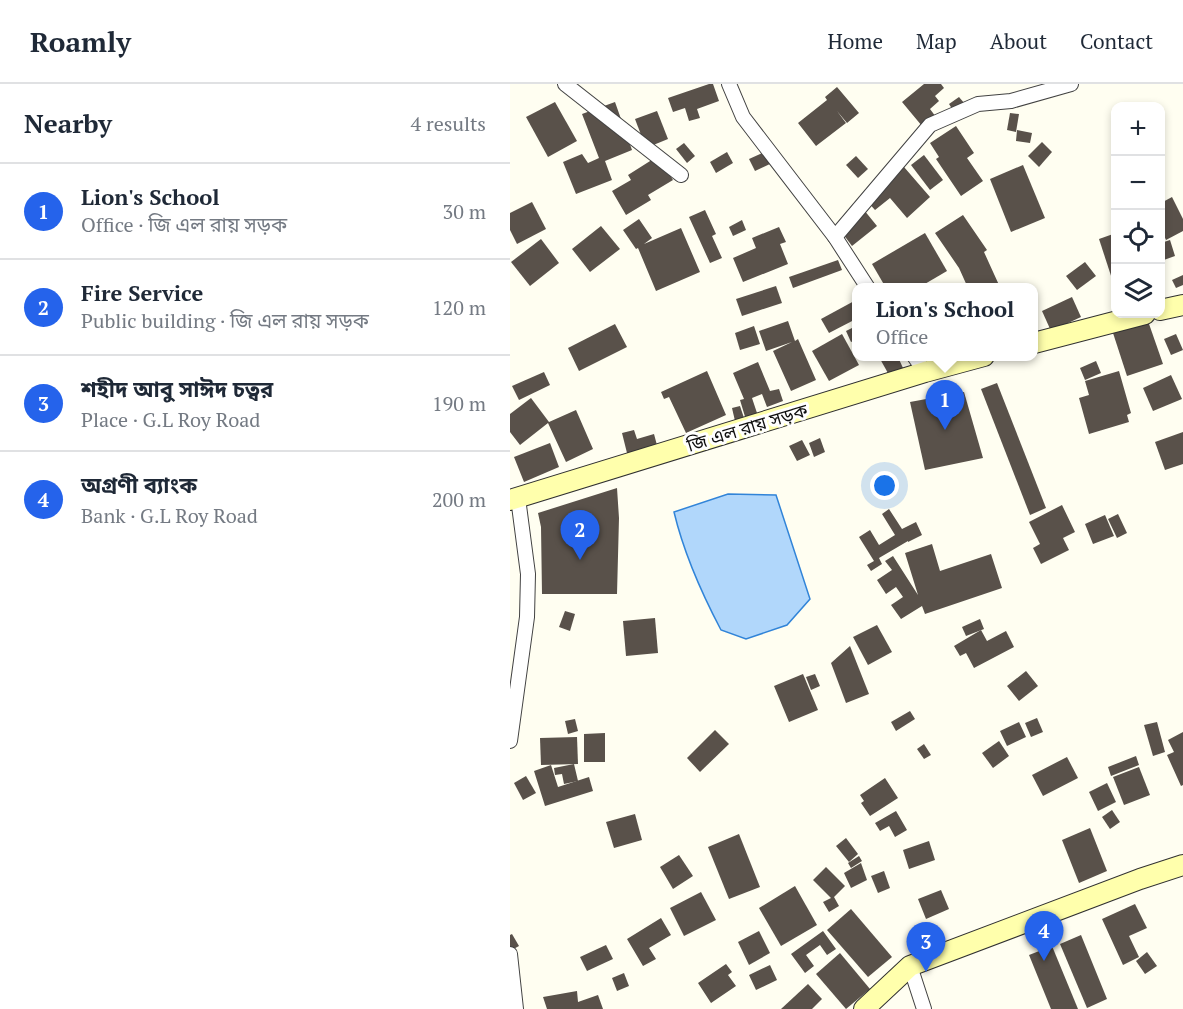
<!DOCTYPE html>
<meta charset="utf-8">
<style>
body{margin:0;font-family:"PT Serif","Noto Sans Bengali",serif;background:#f2f2f3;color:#1f2937}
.controls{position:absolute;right:18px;top:18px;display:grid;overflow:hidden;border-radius:12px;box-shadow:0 3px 9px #0003}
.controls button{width:54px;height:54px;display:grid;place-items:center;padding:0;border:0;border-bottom:2px solid #e0e1e3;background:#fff;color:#1f2937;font:30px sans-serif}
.you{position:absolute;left:375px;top:402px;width:21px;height:21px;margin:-15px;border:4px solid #fff;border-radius:50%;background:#1a73e8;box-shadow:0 0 0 9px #1a73e833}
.badge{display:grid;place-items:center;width:39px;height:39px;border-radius:50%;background:#2563eb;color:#fff;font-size:20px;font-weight:700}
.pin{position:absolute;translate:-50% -50px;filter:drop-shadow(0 2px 3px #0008)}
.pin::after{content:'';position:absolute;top:32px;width:21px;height:18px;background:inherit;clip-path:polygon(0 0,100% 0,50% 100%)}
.popup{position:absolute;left:342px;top:199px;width:186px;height:78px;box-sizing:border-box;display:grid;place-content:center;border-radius:12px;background:#fff;filter:drop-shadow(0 2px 4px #0005);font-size:20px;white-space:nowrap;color:#747a83}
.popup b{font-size:22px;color:#1f2937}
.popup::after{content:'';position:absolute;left:50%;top:100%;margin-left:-12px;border:12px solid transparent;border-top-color:#fff}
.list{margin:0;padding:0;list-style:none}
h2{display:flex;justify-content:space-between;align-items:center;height:78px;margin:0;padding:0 24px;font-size:26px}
h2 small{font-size:20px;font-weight:400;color:#747a83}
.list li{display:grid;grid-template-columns:39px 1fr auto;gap:18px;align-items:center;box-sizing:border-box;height:96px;padding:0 24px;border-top:2px solid #e0e1e3}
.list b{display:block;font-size:22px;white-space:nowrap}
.list p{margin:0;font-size:20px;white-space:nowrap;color:#747a83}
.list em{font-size:20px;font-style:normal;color:#747a83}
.icon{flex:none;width:33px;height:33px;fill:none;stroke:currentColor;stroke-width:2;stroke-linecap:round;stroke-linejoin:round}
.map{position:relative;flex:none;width:673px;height:925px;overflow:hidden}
header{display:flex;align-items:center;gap:36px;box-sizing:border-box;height:84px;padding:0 30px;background:#fff;border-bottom:2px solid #e0e1e3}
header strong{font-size:28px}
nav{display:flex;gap:33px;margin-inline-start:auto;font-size:21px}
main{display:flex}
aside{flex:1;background:#fff}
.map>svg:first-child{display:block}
</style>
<header>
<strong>Roamly</strong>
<nav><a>Home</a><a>Map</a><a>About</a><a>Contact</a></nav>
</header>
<main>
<aside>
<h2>Nearby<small>4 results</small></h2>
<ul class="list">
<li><span class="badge">1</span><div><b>Lion's School</b><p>Office · জি এল রায় সড়ক</p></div><em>30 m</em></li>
<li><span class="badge">2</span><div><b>Fire Service</b><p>Public building · জি এল রায় সড়ক</p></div><em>120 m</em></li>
<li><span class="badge">3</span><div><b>শহীদ আবু সাঈদ চত্বর</b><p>Place · G.L Roy Road</p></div><em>190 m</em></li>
<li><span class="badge">4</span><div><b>অগ্রণী ব্যাংক</b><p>Bank · G.L Roy Road</p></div><em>200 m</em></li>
</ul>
</aside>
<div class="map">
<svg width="673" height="925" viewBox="0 0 673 925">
<rect width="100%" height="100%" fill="#fffef1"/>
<path fill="#b1d7fb" stroke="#3184d8" stroke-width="1.5" d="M 218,410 L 266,411 L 300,515 L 277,541 L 236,555 L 211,546 C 191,508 174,470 164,428 Z"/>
<g fill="#59514a">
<polygon points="199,0 203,0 209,17 187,25 190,34 179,37 175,24 163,28 158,14"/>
<polygon points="414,0 431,0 434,4 425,12 429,17 420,25 429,37 417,48 392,18"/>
<polygon points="327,3 349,29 337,39 327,27 336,39 306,62 288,39 317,16 315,13"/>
<polygon points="449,13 455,20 444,28 439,20"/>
<polygon points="45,18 67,57 38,73 16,33"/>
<polygon points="105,18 122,66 95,77 102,96 66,110 53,78 72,70 78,79 89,74 72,30"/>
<polygon points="147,27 158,55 136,64 125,35"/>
<polygon points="500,29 509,30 506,48 497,46"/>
<polygon points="446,42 464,69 457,74 473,97 451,112 426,75 429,73 420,59"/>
<polygon points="507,46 522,49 520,59 506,57"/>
<polygon points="532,58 542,68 529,83 518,72"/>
<polygon points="174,59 185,72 177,79 166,65"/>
<polygon points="257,67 262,79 245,87 239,75"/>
<polygon points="217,68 223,79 206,89 200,78"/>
<polygon points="414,71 433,96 420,106 401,81"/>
<polygon points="148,72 163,96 138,111 141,116 116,131 102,107 121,96 118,91"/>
<polygon points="346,72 358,85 348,94 336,81"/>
<polygon points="513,81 535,134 501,148 480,95"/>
<polygon points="394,83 420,113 397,134 380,114 365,126 356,116"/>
<polygon points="662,113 673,135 673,147 656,156 651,145 651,119"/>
<polygon points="22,118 36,145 7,160 0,146 0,129"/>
<polygon points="195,126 206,150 202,152 212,174 200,179 179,133"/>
<polygon points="354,126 367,142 342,162 330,146"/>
<polygon points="453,131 477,166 474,168 489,201 484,204 458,204 449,184 425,149"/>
<polygon points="129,135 142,154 134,160 171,144 190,188 146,207 128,164 126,165 113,146"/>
<polygon points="232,136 236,146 223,152 219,143"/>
<polygon points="91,142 110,165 80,188 62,165"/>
<polygon points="269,143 276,158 270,160 278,180 233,198 223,174 246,164 242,154"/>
<polygon points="415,149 437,187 408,204 376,204 362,180"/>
<polygon points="606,149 606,204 605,204 589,155"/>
<polygon points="31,155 49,179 20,202 1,178"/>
<polygon points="660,156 665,172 651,177 651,159"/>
<polygon points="328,176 332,186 283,204 279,193"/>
<polygon points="575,178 586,192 567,206 556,192"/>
<polygon points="673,191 673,201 666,204 662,196"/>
<polygon points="266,202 272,219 232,232 226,215"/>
<polygon points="562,213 571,233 541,247 532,227"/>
<polygon points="346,216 346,235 319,249 311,235"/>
<polygon points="278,237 285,257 288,255 306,296 281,307 263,267 282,258 256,267 249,247"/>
<polygon points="638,237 653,280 617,292 603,249"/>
<polygon points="105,240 117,263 69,287 58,264"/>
<polygon points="244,242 250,260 230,266 225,249"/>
<polygon points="346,242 346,256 341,258 336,247"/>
<polygon points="332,250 349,281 319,297 302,267"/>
<polygon points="666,250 673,266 661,271 654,255"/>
<polygon points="369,273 388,273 393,284 379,291"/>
<polygon points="586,277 591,289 575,296 570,284"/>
<polygon points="248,278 260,307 269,305 273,317 257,323 252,310 242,314 248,332 236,336 230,316 234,315 223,289"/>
<polygon points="197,287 216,331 176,349 159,313 154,315 151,308"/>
<polygon points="609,287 621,329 617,331 619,338 579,350 569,314 579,311 575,297"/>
<polygon points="34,288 40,301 9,316 2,302"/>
<polygon points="661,291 672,315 643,327 633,304"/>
<polygon points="487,299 536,424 520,431 471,305"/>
<polygon points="454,308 473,374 415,386 400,318"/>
<polygon points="21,314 39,338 66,326 83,365 56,378 38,339 10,361 0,348 0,330"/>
<polygon points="230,322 234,334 225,337 222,324"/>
<polygon points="124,346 127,355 144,350 148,365 118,373 112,349"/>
<polygon points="673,348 673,380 655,386 645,358"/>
<polygon points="310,354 315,368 304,373 299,359"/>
<polygon points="292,356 300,371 287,377 279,362"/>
<polygon points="40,359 49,383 14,398 4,373"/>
<polygon points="107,404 109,434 107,510 32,510 31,443 28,429"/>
<polygon points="552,421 565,448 553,454 559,466 531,480 523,464 530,460 519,438"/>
<polygon points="379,425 392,445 406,438 412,451 398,458 398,457 369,474 372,480 361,487 357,481 364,477 349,453 360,446 369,461 385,451 372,430"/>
<polygon points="608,430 617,449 607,454 598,435"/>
<polygon points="595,431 604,452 583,460 575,440"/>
<polygon points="422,460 430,487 481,470 492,504 415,530 412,522 391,535 381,521 393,513 386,503 376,510 367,496 382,486 375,477 383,472 408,511 395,469"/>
<polygon points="55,527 65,530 60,547 49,543"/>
<polygon points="145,534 148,569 116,572 113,537"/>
<polygon points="470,535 474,545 456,552 452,543"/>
<polygon points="367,541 382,568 358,581 343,553"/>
<polygon points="471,546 477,557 496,547 504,563 464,584 456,569 450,572 444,562"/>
<polygon points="340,562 359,610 336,619 321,579"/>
<polygon points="516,587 528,602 509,617 497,602"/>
<polygon points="293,590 308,626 279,638 264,602"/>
<polygon points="305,590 310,602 301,606 296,593"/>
<polygon points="400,627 405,635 386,647 381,638"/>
<polygon points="527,634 533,648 521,653 515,639"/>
<polygon points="65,635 68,647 58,650 55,637"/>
<polygon points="509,638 516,653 497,662 490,647"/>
<polygon points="647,638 655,668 643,672 634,641"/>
<polygon points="205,646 219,660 190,688 177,674"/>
<polygon points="673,648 673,701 671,702 657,671 664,668 658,656"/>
<polygon points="95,649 95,678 74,678 74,650"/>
<polygon points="67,653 68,680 31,681 30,654"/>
<polygon points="489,657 499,672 483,684 472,669"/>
<polygon points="414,660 421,671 414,675 407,665"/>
<polygon points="626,672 629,681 601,692 598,683"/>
<polygon points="557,673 568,694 533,712 522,691"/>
<polygon points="64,680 68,697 54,700 52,690 45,691 44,684"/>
<polygon points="41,681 48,703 79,693 83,707 35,722 24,687"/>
<polygon points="629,683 640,711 614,721 603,693"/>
<polygon points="16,692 26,709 13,716 4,699"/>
<polygon points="375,694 388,714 360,732 351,719 354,717 350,711"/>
<polygon points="597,699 606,718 588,727 579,708"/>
<polygon points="602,726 610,738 600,745 592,733"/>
<polygon points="386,727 397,746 385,753 379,742 370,747 365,739"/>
<polygon points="125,730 132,756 104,764 96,738"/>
<polygon points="580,744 597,787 569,799 552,756"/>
<polygon points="229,750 250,803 219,815 198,763"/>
<polygon points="336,754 348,770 339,778 326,762"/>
<polygon points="419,757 425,776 399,785 393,766"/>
<polygon points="169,771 183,792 163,805 150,783"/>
<polygon points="349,772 352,777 341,784 338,779"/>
<polygon points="351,779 357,796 341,804 334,789"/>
<polygon points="316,783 335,802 324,813 329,822 319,828 313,818 321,814 303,796"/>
<polygon points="374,787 380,804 368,809 361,792"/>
<polygon points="285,802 307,841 271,862 249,824"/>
<polygon points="431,806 439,825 416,835 408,815"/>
<polygon points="191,808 206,836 174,852 160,824"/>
<polygon points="625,820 637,844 619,852 629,873 613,881 592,835"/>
<polygon points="341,825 382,873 358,893 317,846"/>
<polygon points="151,834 161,851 139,864 146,875 133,882 117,855"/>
<polygon points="423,844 432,860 415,869 406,853"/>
<polygon points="249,847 260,869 239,881 228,858"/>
<polygon points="313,847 326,865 317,871 310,861 296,871 304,882 295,889 281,870"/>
<polygon points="2,850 9,862 0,867 0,851"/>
<polygon points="571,851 597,915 577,924 550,860"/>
<polygon points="96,861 103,875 77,887 70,873"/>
<polygon points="542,862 568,925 541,925 519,871"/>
<polygon points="637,868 647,882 635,890 626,877"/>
<polygon points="330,869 360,905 336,925 306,890"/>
<polygon points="216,880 222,888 218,891 226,902 201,919 188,899"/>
<polygon points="260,881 267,896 246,906 239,891"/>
<polygon points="114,889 119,902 107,907 102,894"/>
<polygon points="298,900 312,915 302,925 271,925"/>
<polygon points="67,907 68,918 88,911 93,925 37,925 33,913"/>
</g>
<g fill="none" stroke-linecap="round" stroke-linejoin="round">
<defs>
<g id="minor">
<polyline points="55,0 171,91"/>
<polyline points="219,0 233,33 325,153 358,204"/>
<polyline points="325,153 420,41 468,20 501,17 561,0"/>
<polyline points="404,272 415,288"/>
<polyline points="0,657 17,533 18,490 8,414"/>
<polyline points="0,870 6,925"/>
<polyline points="400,882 414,925"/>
</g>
<g id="secondary">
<polyline points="650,226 673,221"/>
<polyline points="524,259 635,230"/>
<polyline points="0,416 415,288 474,272"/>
<polyline points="354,925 400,882 630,795 673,781"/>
</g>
</defs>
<use href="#minor" stroke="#424242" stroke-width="16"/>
<use href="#secondary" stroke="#313131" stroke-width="22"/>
<use href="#minor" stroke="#fff" stroke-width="14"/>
<use href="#secondary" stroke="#ffffac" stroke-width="20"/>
</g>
<g text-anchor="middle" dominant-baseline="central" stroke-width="6" stroke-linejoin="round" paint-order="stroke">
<g font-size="18" fill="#0f0f0f" stroke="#fff">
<text transform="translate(237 343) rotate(-17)">জি এল রায় সড়ক</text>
</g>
</g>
</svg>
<div class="controls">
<button>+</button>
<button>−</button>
<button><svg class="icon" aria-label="locate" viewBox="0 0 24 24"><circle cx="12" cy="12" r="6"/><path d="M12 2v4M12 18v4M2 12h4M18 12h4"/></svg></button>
<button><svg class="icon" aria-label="layers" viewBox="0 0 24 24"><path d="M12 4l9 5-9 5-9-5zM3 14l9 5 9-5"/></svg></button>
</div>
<div class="you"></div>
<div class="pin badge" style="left:435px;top:346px">1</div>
<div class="popup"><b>Lion's School</b>Office</div>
<div class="pin badge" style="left:70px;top:476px">2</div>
<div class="pin badge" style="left:416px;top:888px">3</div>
<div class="pin badge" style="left:534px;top:877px">4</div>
</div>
</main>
